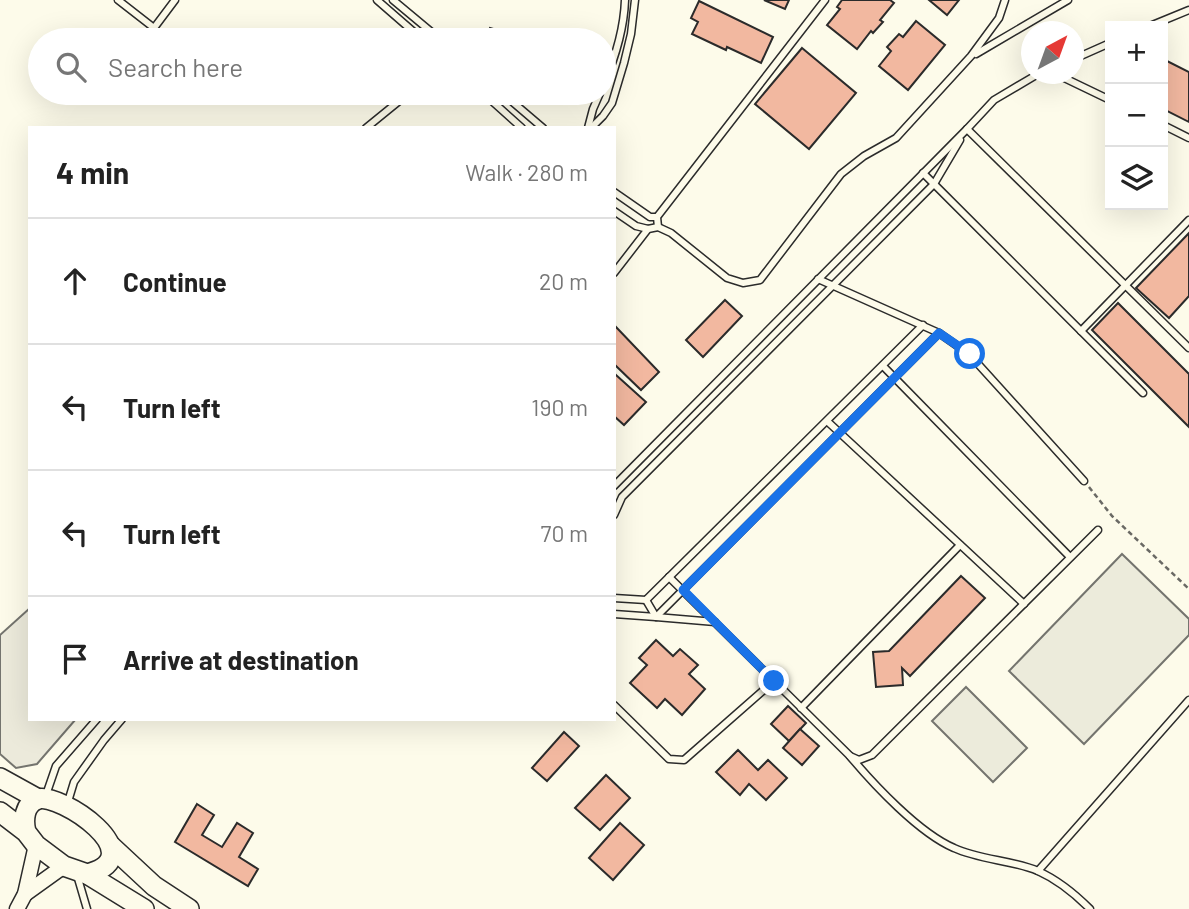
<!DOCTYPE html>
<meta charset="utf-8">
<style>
body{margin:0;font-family:Barlow,sans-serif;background:#f6f6f6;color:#222}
.controls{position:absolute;right:21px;top:21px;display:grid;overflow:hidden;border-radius:0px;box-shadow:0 7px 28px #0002}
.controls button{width:63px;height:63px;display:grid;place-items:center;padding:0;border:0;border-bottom:2px solid #e0e0e0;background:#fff;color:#222;font:35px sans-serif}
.compass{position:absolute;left:1021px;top:21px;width:63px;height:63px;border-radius:50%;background:#fff;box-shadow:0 7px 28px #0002;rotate:41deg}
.stop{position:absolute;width:21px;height:21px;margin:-16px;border:5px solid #1a73e8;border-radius:50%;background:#fff}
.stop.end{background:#1a73e8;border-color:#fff;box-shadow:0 2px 7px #0008}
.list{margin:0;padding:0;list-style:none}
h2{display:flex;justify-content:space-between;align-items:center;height:91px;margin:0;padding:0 28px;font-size:30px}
h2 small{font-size:23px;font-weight:400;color:#767676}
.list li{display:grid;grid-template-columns:46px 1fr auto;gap:21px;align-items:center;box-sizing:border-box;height:126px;padding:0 28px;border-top:2px solid #e0e0e0}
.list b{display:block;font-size:26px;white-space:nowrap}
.list em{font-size:23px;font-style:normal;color:#767676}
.icon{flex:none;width:38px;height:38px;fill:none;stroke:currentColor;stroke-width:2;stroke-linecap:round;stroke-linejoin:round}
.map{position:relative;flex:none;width:1189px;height:909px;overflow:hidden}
.search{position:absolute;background:#fff;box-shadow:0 7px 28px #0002;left:28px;top:28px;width:588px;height:77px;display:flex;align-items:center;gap:18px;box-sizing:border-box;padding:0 24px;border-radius:38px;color:#767676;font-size:26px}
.panel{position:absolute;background:#fff;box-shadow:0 7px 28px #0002;left:28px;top:126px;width:588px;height:595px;border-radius:0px}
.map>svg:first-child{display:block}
</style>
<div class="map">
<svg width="1189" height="909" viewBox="0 0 1189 909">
<rect width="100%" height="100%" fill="#fdfbea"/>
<g fill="#ecebdb" stroke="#74746e" stroke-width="2">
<polygon points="1122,554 1189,619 1189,635 1084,744 1009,671"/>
<polygon points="966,687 1027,748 993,782 932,721"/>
</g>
<polygon fill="#eceadb" stroke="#74746e" stroke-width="2" points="30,608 30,719 76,719 37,764 16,768 0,754 0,635"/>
<g fill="#f2b8a0" stroke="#2b2b2b" stroke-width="2">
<polygon points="764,0 789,0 785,9"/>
<polygon points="842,0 890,0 894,3 880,20 883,22 873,33 871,31 857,49 827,25 840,9 837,7"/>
<polygon points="929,0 959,0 947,15"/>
<polygon points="699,1 773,37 761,63 727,47 726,50 692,34 698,22 691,18"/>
<polygon points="916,21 945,45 908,90 879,66 891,51 887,47 899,34 903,37"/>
<polygon points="490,28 532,40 486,40"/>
<polygon points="802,48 856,93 809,149 755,104"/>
<polygon points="1163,59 1189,72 1189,122 1163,109"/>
<polygon points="1189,233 1189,296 1169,318 1136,288"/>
<polygon points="725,300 742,316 703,357 686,340"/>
<polygon points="1118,303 1189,374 1189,427 1092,330"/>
<polygon points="616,327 659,372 641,390 614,364 614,329"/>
<polygon points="616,375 646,402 624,425 614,416 614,377"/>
<polygon points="961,576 985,598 910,676 902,668 903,685 876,687 873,652 889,651"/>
<polygon points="656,640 673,656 680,649 698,665 689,674 705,689 682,715 665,699 657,708 630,683 647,665 639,658"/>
<polygon points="788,706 806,723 789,741 771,724"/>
<polygon points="800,729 819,746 802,765 783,748"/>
<polygon points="564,732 579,746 547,781 532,768"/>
<polygon points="738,750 758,770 768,760 787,778 766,800 749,784 740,795 716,772"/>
<polygon points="606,775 630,798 600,830 575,808"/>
<polygon points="197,804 214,815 202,835 222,847 237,823 253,833 239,857 258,869 248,886 175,842"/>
<polygon points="620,823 644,845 613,880 589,858"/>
</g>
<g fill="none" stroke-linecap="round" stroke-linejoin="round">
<defs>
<g id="service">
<polyline points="118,0 154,28 175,0"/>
<polyline points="377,0 423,40"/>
<polyline points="393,0 441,40"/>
<polyline points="1150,26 1189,10"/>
<polyline points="976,54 1068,0"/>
<polyline points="1074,59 1110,43"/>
<polyline points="1056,74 1110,100"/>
<path d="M 604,84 C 615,58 624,29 625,0"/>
<polyline points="483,93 522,128"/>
<polyline points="502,93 543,128"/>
<polyline points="1163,125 1189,138"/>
<polyline points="366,128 409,93"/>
<polyline points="588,128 593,109 600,93"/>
<polyline points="591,128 603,116 612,103 624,63 631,34 635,0"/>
<polyline points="967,129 1189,348"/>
<polyline points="923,173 1143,393"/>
<polyline points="614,192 650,217 657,217"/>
<polyline points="614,211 636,226 648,229"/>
<polyline points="658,227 657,217 825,0"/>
<polyline points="614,273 648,229 658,227 671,233 727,278 743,283 760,280 841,174 864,156 896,138 971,56 999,18 1005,0"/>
<polyline points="818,279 939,333 969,354 1084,481"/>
<polyline points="1081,331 1189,220"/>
<polyline points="883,366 1070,557"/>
<polyline points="827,421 1024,604"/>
<polyline points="614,486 967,129 994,100 1038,74"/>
<polyline points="614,515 622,497 934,184 960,140"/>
<path d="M 669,577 L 849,755 C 874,785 919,833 954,848 C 980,860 1012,860 1038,871 C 1058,880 1075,894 1090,909"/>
<polyline points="614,598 646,600 923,325"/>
<polyline points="646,600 656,617 715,622"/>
<polyline points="614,614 656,617 939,333"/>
<polyline points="614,705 669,759 684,760 774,681"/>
<polyline points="801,708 960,545"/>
<polyline points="850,756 859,760 872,755 1098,530"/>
<polyline points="46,795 56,766 97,719"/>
<polyline points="67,805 74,782 104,740 122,719"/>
<polyline points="1038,871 1189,700"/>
<polyline points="77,875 87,909"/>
</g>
<g id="tertiary">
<polyline points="25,894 64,866"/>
<polyline points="17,909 25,894 36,845"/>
</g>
<g id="trunk">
<polyline points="0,778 38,799"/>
<path d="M 0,812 L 26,832 L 36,845 L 64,866 L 87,874 C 156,856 59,792 38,799 C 24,804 23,820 26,832"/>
<polyline points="111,846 154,886 189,909"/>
<polyline points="87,874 144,909"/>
</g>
</defs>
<use href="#service" stroke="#2b2b2b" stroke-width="9"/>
<use href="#tertiary" stroke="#2b2b2b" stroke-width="17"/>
<use href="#trunk" stroke="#2b2b2b" stroke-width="22"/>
<polyline stroke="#6a6964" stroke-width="2.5" stroke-dasharray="5 3.5" stroke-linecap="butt" points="1089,487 1112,516 1189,589"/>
<use href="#service" stroke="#fdfbea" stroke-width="6"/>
<use href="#tertiary" stroke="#fdfbea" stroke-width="14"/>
<use href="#trunk" stroke="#fdfbea" stroke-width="19"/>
</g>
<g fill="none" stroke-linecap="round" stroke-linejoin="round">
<polyline stroke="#1a73e8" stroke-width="9" points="774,681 683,590 939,333 970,354"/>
</g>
</svg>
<div class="controls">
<button>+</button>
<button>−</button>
<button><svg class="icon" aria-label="layers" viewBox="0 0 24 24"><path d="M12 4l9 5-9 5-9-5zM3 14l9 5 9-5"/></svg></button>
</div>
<svg class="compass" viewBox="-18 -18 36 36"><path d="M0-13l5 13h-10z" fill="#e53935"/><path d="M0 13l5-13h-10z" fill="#767676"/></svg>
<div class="stop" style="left:970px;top:354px"></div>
<div class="stop end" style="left:774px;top:681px"></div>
<div class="search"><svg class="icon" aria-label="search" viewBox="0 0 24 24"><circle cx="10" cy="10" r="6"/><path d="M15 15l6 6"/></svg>Search here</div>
<section class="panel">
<h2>4 min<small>Walk · 280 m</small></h2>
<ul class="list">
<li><svg class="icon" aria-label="ahead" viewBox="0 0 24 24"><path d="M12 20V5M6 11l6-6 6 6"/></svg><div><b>Continue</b></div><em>20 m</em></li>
<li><svg class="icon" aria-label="left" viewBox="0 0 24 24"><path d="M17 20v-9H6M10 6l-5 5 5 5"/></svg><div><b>Turn left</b></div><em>190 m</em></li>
<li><svg class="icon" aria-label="left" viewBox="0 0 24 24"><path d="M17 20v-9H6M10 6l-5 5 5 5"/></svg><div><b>Turn left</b></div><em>70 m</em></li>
<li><svg class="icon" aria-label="arrive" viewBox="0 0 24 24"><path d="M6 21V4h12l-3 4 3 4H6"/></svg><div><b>Arrive at destination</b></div></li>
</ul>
</section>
</div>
